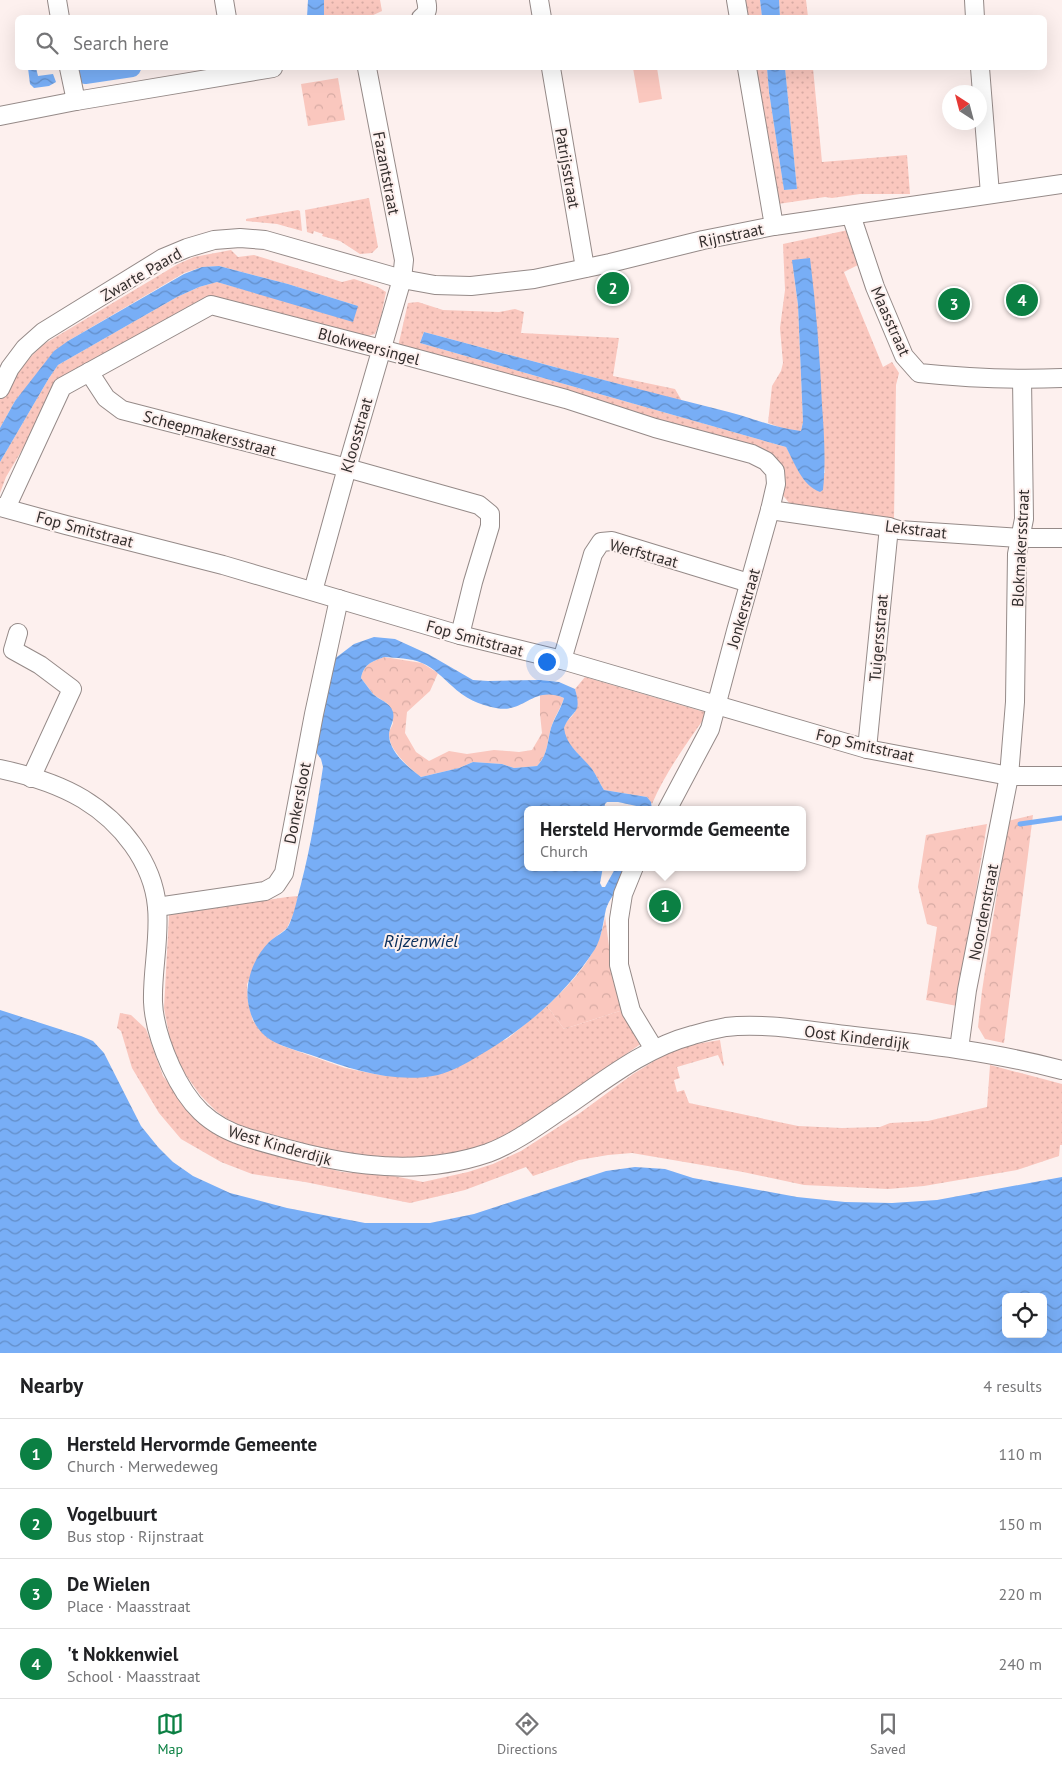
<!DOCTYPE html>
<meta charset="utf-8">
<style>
body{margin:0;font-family:"PT Sans",sans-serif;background:#f6f6f6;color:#202124}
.controls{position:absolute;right:15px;bottom:15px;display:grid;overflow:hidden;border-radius:8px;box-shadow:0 5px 20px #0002}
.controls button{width:45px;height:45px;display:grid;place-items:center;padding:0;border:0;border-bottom:1px solid #e0e0e0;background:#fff;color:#202124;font:25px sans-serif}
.compass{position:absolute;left:942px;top:85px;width:45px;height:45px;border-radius:50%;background:#fff;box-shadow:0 5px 20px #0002;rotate:324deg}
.you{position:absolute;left:546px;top:661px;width:18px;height:18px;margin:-12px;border:4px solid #fff;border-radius:50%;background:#1a73e8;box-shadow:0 0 0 8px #1a73e833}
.badge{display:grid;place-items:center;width:32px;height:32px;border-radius:50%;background:#0b8043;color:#fff;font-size:16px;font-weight:700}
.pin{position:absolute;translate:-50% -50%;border:2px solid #fff;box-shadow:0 1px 5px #0006}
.popup{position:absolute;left:524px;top:806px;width:282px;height:65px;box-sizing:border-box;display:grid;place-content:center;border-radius:8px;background:#fff;filter:drop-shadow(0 1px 4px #0005);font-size:16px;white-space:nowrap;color:#757577}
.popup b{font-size:19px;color:#202124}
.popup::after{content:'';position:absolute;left:50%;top:100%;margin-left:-10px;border:10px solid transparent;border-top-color:#fff}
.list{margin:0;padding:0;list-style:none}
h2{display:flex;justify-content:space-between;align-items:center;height:65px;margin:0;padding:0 20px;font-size:21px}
h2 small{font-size:16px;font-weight:400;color:#757577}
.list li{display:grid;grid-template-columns:32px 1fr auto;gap:15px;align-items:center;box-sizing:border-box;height:70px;padding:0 20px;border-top:1px solid #e0e0e0}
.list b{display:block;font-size:19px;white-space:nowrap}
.list p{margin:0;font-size:16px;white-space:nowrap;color:#757577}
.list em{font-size:16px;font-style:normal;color:#757577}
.icon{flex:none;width:28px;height:28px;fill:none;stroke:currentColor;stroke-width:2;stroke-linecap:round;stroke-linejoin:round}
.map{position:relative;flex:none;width:1062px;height:1353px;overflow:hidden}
.search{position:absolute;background:#fff;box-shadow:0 5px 20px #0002;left:15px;right:15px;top:15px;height:55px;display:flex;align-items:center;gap:12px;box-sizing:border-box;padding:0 18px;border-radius:8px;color:#757577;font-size:19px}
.sheet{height:345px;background:#fff}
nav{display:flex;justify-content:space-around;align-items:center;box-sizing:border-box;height:70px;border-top:1px solid #e0e0e0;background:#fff;font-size:14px;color:#757577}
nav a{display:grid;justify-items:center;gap:2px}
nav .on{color:#0b8043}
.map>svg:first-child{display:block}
</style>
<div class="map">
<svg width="1062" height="1353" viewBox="0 0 1062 1353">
<defs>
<pattern id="grass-dots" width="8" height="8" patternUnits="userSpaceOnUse" patternTransform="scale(1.25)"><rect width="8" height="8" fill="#fac7be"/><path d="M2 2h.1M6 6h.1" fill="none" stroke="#d7aba4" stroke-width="1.8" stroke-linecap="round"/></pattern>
<pattern id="forest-crowns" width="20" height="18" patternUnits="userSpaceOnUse" patternTransform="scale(1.25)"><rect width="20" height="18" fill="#fac7be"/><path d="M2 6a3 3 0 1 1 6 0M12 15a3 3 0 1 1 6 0" fill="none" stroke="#d7aba4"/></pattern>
<pattern id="water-waves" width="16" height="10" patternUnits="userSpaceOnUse" patternTransform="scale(1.25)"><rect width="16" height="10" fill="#78aef6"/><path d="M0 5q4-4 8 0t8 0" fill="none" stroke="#638ec8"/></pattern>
</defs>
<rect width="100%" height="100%" fill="#fdf0ee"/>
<g fill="url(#grass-dots)">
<polygon points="324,0 380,0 382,11 369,17 324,17"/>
<polygon points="740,0 760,0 762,17 743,17"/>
<polygon points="779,0 806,0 808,17 780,17"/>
<polygon points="751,68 767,68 769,92 784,190 797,189 785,68 813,68 822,162 907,155 910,194 860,194 832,198 825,197 778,204"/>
<polygon points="369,198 378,247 372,253 360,254 340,241 322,236 323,234 314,231 313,234 307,232 305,210"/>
<polygon points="298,210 300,211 302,231 277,224 246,221 246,219"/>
<polygon points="848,230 858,265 844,272 883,367 892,362 899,373 896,385 894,520 790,504 781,493 771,456 397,351 408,303 418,302 443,310 499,312 515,309 524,312 521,333 619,338 613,376 675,389 682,401 424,332 420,343 786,447 798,470 825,473 792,261 798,305 803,422 801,431 787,430 768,423 772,386 781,371 783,363 780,328 785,290 783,244"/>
<path d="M 231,250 L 238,257 L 254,255 L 342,282 L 354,279 L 378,287 L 386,292 L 380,321 L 375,334 L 361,338 L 216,299 L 200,300 L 67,374 L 6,477 L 0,493 L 0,462 L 49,378 L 58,365 L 177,297 L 199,287 L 217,282 L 267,296 L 358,306 L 288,284 L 219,266 L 202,267 L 184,273 L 68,341 L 15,401 L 0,428 C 0,419 0,409 0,400 C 2,387 33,353 44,344 L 178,264 L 194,257 Z"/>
<path d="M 585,677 L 708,713 C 687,743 666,771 652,804 L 647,797 L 604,790 C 600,784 597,776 592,770 C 585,759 562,742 564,728 C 564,724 567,721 570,718 C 579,710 578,700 575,689 Z"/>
<polygon points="298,896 295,911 287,928 269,942 247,984 248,1002 253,1021 280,1045 345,1068 380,1075 415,1077 507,1039 547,1006 564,1029 626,1009 642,1043 512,1134 467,1154 423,1160 358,1156 299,1146 233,1123 216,1111 201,1096 183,1071 171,1045 164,1008 169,915 287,897"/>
<polygon points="120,1013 131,1015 146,1029 163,1076 179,1096 216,1132 240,1145 342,1172 394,1176 423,1182 468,1172 493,1164 521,1151 580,1113 633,1074 664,1055 690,1045 720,1040 724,1065 723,1066 718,1055 677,1067 680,1078 674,1080 677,1092 684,1090 689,1103 798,1126 842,1128 880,1127 890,1123 928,1121 987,1107 990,1065 1062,1084 1062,1145 1060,1145 1059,1156 1017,1170 924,1186 888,1189 804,1185 743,1172 632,1153 608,1155 579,1160 533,1176 526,1167 465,1190 410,1203 305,1182 252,1174 221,1162 181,1139 159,1113 132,1068 121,1031 117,1028"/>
</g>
<g fill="url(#forest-crowns)">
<polygon points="338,78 345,120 308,126 301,84"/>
<path d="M 384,657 L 422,663 L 438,673 L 430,691 L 407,712 L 405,733 L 416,752 L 429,761 L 449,751 L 467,754 L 494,750 L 519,752 L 532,750 L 542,733 L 540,714 L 540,694 L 554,694 L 564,698 C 561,708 554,717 551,728 C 547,742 548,755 537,766 L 514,768 L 502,764 L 473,762 L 459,768 L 421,777 C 410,769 388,749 389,734 C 389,730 392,727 393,723 C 393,718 389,710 388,704 L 374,695 L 361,678 C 364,664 371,662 384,657 Z"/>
<polygon points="1033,815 1004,1043 985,1039 978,1027 982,991 1008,821"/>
<polygon points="987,824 957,1006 926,1000 937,927 927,924 918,887 926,835"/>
<path d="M 605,916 L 609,946 L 626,1009 L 564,1029 L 547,1006 C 572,983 601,952 605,916 Z"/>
</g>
<polygon fill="#fac7be" points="633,68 657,68 662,99 639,103"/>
<g fill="url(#water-waves)" fill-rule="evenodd">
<polygon points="308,0 324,0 324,17 307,17"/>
<polygon points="760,0 779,0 780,17 762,17"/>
<polygon points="28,68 36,68 38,76 53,74 56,82 49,86 34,88 30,84"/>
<polygon points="95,68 154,68 90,78 87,76 87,69"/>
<polygon points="767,68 785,68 797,189 784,190 769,92"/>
<path d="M 810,258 C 816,307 820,356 822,405 C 824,433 826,461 823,490 L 820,492 C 802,485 795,464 786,447 L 420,343 L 424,332 C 521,358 619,385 717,409 C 745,415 773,428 801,431 L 803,422 L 798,305 L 792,260 Z"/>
<polygon points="219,266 288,284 358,306 353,322 217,282 199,287 177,297 58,365 49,378 0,462 0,428 15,401 54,351 68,341 184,274 202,267"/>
<path d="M 374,637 L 395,639 L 428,654 L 473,680 L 488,681 L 539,680 L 559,682 L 575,689 C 583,716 571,709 564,728 C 566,746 582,756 592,769 C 597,776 600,784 604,790 L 647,797 L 651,802 L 652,810 L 644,810 L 641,807 L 618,802 L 607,802 L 605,804 L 604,810 L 528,810 L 528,867 L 603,867 L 600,883 L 602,887 L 605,887 L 616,867 L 626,867 C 624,873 622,879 619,885 C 615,893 609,900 606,909 C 603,922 602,937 595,949 C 566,994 526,1028 480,1055 C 467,1063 453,1071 438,1075 C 396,1084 353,1070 314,1056 C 281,1045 255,1043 248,1002 C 245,981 254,957 269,942 C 275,936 285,933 289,925 C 295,912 297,898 301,884 C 311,846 317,807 323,767 L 321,759 L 313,748 L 333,660 L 354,644 ZM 384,657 C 396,658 411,658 422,663 C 434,668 443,678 452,686 C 464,698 480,705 496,708 C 525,714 532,685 564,698 C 561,709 554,718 551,728 C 547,742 548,755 537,766 L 514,768 L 502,764 L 473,762 L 459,768 L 421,777 C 409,768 389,752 389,735 C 389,727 395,721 393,712 C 390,702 379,700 373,694 C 369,689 365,683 361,678 C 364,664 371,662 384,657 Z"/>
<path d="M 0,1010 L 81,1036 L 93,1041 L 104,1053 L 141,1126 L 158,1147 L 173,1162 L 193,1176 L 230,1193 L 287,1208 L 365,1223 L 430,1223 L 474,1214 L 606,1171 L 635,1167 L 665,1169 L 693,1178 L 797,1197 L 845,1202 L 892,1203 L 937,1200 L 1062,1177 L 1062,1353 L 0,1353 ZM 1006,1297 L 1043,1297 L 1043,1334 L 1006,1334 Z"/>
</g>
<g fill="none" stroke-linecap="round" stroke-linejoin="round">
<polyline stroke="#78aef6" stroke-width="5" points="1020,824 1062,818"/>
<polyline stroke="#78aef6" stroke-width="18" points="85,75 132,68"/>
<defs>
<g id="minor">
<polyline points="57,0 60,18"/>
<polyline points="224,0 227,18"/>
<polyline points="539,0 542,18"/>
<polyline points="736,0 739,18"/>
<polyline points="974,0 975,18"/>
<path d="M 421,18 C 428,13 428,8 426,0"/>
<polyline points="69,68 76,101"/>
<polyline points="551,68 585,268"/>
<polyline points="747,68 774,226"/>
<polyline points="980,68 990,194"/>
<polyline points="0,116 76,101 273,68"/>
<path d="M 851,215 L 875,287 L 904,356 L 919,373 C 967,378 1014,380 1062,378"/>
<polyline points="89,372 106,398 122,410 347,468 479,505 490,514 490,526 473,582 460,635"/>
<polyline points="0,389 10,368 25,348 43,332 163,258 187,248 214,240 240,238 265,240 402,279 435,285 471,286 534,279 610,263 703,240 774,226 1062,184"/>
<polyline points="0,507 66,525 223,565 460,635 562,660 867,749 1009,776 1062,776"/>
<polyline points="6,508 62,387 211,305 381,349 566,399 655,428 752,454 766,461 775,471 776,484 770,510 736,631 710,729 667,810"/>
<polyline points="770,510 889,527 899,530 1020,538 1062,538"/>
<polyline points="313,591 347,468 402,279 404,260 367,68"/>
<polyline points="18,633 13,650 40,665 72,689 31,778"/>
<polyline points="562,660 593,554 601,542 612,541 749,583"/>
<polyline points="867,749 889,527"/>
<path d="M 0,769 C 28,775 58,784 83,799 C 121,822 153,862 157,907 C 160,939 152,971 153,1002 C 154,1025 162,1047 171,1067 C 188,1104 208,1126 248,1138 C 327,1161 406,1181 488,1153 C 515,1143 540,1124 564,1108 C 605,1080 644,1048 693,1035 C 703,1032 715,1029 726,1027 C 765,1022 814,1032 854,1036 C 924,1044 994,1052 1062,1070"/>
<polyline points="634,867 623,894 619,919 619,965 631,1011 654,1049"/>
<polyline points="157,907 265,891 276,885 284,873 314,714 339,599"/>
<polyline points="959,1049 967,990 1009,776 1015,702 1017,554 1024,519 1022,379"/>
</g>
</defs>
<use href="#minor" stroke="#958a88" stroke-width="20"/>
<use href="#minor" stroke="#fff" stroke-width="18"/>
</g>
<g text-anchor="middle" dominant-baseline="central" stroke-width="4" stroke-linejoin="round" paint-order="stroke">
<g font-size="16" fill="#332e2d" stroke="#fdf0ee">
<text transform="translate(568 168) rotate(80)">Patrijsstraat</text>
<text transform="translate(387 173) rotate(79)">Fazantstraat</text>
<text transform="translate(731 235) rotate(-12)">Rijnstraat</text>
<text transform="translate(141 274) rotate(-30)">Zwarte Paard</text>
<text transform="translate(891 321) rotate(66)">Maasstraat</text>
<text transform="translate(369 346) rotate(15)">Blokweersingel</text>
<text transform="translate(210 433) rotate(15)">Scheepmakersstraat</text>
<text transform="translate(356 435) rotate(-74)">Kloosstraat</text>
<text transform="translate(85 529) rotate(15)">Fop Smitstraat</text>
<text transform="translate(916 529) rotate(7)">Lekstraat</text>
<text transform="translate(1020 548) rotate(-87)">Blokmakersstraat</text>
<text transform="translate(644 553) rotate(15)">Werfstraat</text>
<text transform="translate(743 608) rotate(-74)">Jonkerstraat</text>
<text transform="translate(475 638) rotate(15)">Fop Smitstraat</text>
<text transform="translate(878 638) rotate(-85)">Tuigersstraat</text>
<text transform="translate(865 745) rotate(13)">Fop Smitstraat</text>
<text transform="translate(297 803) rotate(-79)">Donkersloot</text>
<text transform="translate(983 912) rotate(-79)">Noordenstraat</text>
<text transform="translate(857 1037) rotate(7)">Oost Kinderdijk</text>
<text transform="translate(280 1145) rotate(16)">West Kinderdijk</text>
</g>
<g font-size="18" font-style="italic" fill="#0a2e5b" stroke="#fdf0ee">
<text x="421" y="940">Rijzenwiel</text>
</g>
</g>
</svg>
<div class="controls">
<button><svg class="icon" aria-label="locate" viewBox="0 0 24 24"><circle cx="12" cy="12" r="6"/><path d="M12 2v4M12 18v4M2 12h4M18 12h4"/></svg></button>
</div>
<svg class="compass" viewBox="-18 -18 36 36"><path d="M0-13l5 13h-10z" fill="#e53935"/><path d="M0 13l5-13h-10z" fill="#757577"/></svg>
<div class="you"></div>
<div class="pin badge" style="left:665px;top:906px">1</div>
<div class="popup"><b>Hersteld Hervormde Gemeente</b>Church</div>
<div class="pin badge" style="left:613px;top:288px">2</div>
<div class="pin badge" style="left:954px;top:304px">3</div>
<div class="pin badge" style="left:1022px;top:300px">4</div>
<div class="search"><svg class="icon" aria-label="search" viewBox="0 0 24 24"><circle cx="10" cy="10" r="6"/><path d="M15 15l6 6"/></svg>Search here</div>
</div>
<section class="sheet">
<h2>Nearby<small>4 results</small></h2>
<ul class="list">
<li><span class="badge">1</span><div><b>Hersteld Hervormde Gemeente</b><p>Church · Merwedeweg</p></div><em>110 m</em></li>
<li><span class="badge">2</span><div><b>Vogelbuurt</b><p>Bus stop · Rijnstraat</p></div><em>150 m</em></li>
<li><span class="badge">3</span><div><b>De Wielen</b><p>Place · Maasstraat</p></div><em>220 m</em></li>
<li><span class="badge">4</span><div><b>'t Nokkenwiel</b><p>School · Maasstraat</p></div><em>240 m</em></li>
</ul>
</section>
<nav>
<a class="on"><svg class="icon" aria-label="map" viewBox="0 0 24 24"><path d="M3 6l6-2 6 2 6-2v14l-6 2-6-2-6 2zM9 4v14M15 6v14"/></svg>Map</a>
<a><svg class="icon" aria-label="directions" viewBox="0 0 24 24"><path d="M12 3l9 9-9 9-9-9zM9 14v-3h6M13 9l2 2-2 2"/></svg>Directions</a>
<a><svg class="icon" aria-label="saved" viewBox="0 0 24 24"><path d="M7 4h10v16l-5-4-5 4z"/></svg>Saved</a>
</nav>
